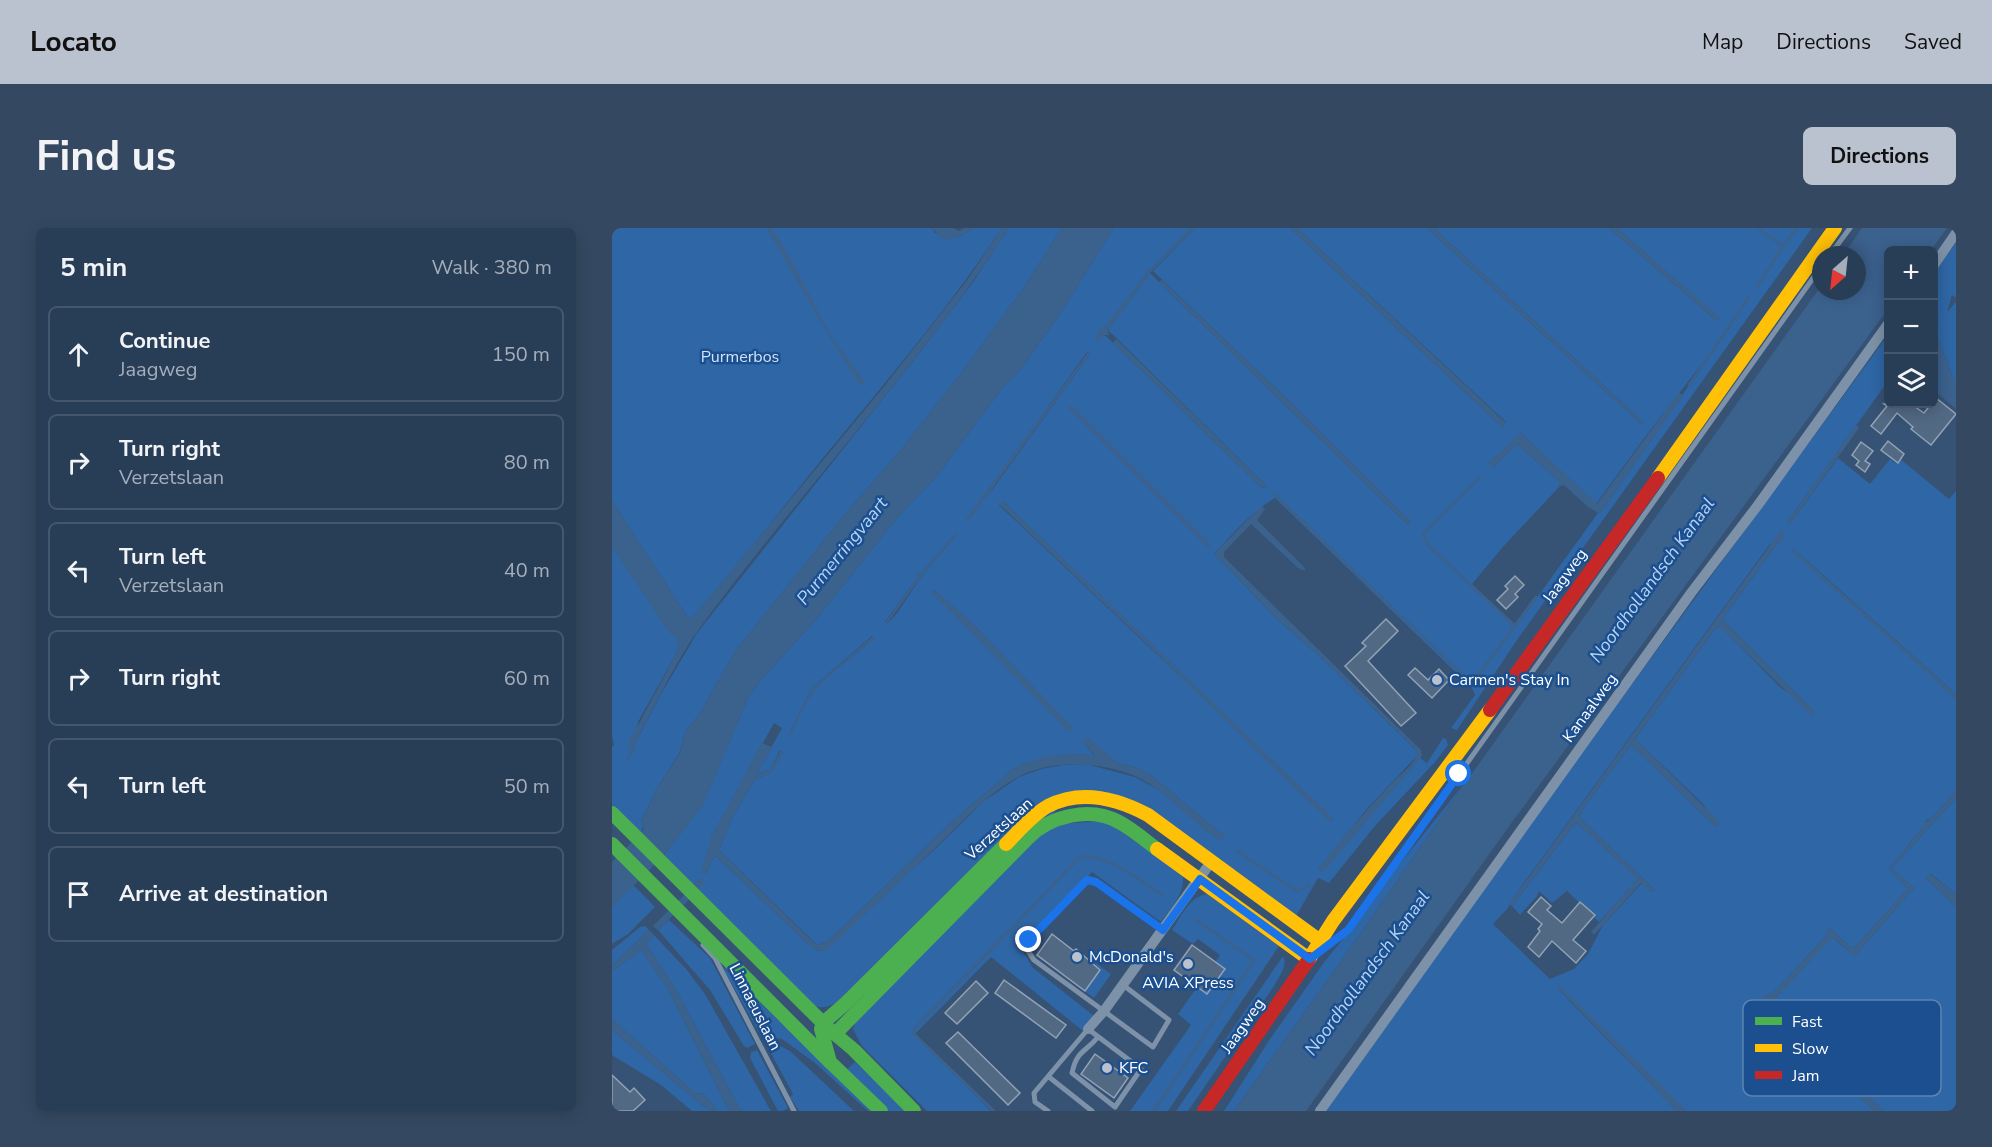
<!DOCTYPE html>
<meta charset="utf-8">
<style>
body{margin:0;font-family:"Nunito Sans",sans-serif;background:#344961;color:#f1f3f6}
.controls{position:absolute;right:18px;top:18px;display:grid;overflow:hidden;border-radius:9px;box-shadow:0 3px 15px #0003}
.controls button{width:54px;height:54px;display:grid;place-items:center;padding:0;border:0;border-bottom:2px solid #44576d;background:#283e57;color:#f1f3f6;font:30px sans-serif}
.compass{position:absolute;left:1200px;top:18px;width:54px;height:54px;border-radius:50%;background:#283e57;box-shadow:0 3px 15px #0003;rotate:207deg}
.stop{position:absolute;width:18px;height:18px;margin:-14px;border:4px solid #1a73e8;border-radius:50%;background:#fff}
.stop.end{background:#1a73e8;border-color:#fff;box-shadow:0 2px 6px #0008}
.list{margin:0;padding:0;list-style:none}
h2{display:flex;justify-content:space-between;align-items:center;height:78px;margin:0;padding:0 24px;font-size:26px}
h2 small{font-size:20px;font-weight:400;color:#a5aeba}
.list li{display:grid;grid-template-columns:39px 1fr auto;gap:18px;align-items:center;box-sizing:border-box;height:96px;margin:0 12px 12px;padding:0 12px;border:2px solid #44576d;border-radius:9px}
.list b{display:block;font-size:22px;white-space:nowrap}
.list p{margin:0;font-size:20px;white-space:nowrap;color:#a5aeba}
.list em{font-size:20px;font-style:normal;color:#a5aeba}
.icon{flex:none;width:33px;height:33px;fill:none;stroke:currentColor;stroke-width:2;stroke-linecap:round;stroke-linejoin:round}
.map{position:relative;flex:none;width:1344px;height:883px;overflow:hidden;border-radius:9px}
header{display:flex;align-items:center;gap:36px;box-sizing:border-box;height:84px;padding:0 30px;background:#b9c2ce;color:#111}
header strong{font-size:28px}
nav{display:flex;gap:33px;margin-inline-start:auto;font-size:21px}
.intro{display:flex;align-items:center;justify-content:space-between;box-sizing:border-box;height:144px;padding:0 36px}
h1{margin:0;font-size:42px}
.button{padding:15px 27px;border-radius:9px;background:#b9c2ce;color:#111;font-size:21px;font-weight:700}
main{display:flex;gap:36px;padding:0 36px}
aside{flex:1;background:#283e57;border-radius:9px;box-shadow:0 3px 15px #0003}
.map>svg:first-child{display:block}
</style>
<header>
<strong>Locato</strong>
<nav><a>Map</a><a>Directions</a><a>Saved</a></nav>
</header>
<div class="intro"><h1>Find us</h1><a class="button">Directions</a></div>
<main>
<aside>
<h2>5 min<small>Walk · 380 m</small></h2>
<ul class="list">
<li><svg class="icon" aria-label="ahead" viewBox="0 0 24 24"><path d="M12 20V5M6 11l6-6 6 6"/></svg><div><b>Continue</b><p>Jaagweg</p></div><em>150 m</em></li>
<li><svg class="icon" aria-label="right" viewBox="0 0 24 24"><path d="M7 20v-9h11M14 6l5 5-5 5"/></svg><div><b>Turn right</b><p>Verzetslaan</p></div><em>80 m</em></li>
<li><svg class="icon" aria-label="left" viewBox="0 0 24 24"><path d="M17 20v-9H6M10 6l-5 5 5 5"/></svg><div><b>Turn left</b><p>Verzetslaan</p></div><em>40 m</em></li>
<li><svg class="icon" aria-label="right" viewBox="0 0 24 24"><path d="M7 20v-9h11M14 6l5 5-5 5"/></svg><div><b>Turn right</b></div><em>60 m</em></li>
<li><svg class="icon" aria-label="left" viewBox="0 0 24 24"><path d="M17 20v-9H6M10 6l-5 5 5 5"/></svg><div><b>Turn left</b></div><em>50 m</em></li>
<li><svg class="icon" aria-label="arrive" viewBox="0 0 24 24"><path d="M6 21V4h12l-3 4 3 4H6"/></svg><div><b>Arrive at destination</b></div></li>
</ul>
</aside>
<div class="map">
<svg width="1344" height="883" viewBox="0 0 1344 883">
<rect width="100%" height="100%" fill="#365274"/>
<g fill="#2f66a5" fill-rule="evenodd">
<path d="M 0,0 L 320,0 L 323,5 L 344,10 L 362,0 L 390,0 C 336,81 273,155 211,230 C 168,283 126,337 81,389 L 76,390 L 0,273 Z"/>
<polygon points="397,0 450,0 412,59 349,145 288,223 233,286 124,422 88,485 73,504 68,524 44,562 29,593 32,595 29,605 0,577 0,519 2,517 0,508 0,319 67,413 65,424 26,494 21,527 23,516 49,466 85,405 309,123 361,54"/>
<path d="M 502,0 L 579,0 L 539,41 L 534,41 L 536,43 L 484,112 L 491,107 L 494,108 L 650,260 L 655,258 L 496,102 L 538,45 L 796,297 L 799,294 L 675,171 L 541,43 L 583,0 L 678,0 L 890,199 L 894,194 L 685,0 L 815,0 L 1030,197 L 1032,195 L 822,0 L 997,0 L 1105,93 L 1107,90 L 1005,0 L 1200,0 L 905,412 L 845,502 L 839,500 L 863,467 L 860,460 L 663,270 C 639,284 621,306 602,326 L 666,392 L 706,427 L 805,523 L 805,528 L 753,583 L 707,641 L 711,643 L 808,530 L 815,535 L 831,510 L 834,511 L 836,517 L 823,534 L 762,599 L 717,655 L 706,650 L 684,688 L 546,589 L 462,567 L 229,772 C 219,778 211,782 200,777 L 52,627 L 91,576 L 136,470 L 147,454 L 207,388 L 285,290 L 325,248 L 394,155 L 402,149 L 413,135 L 446,89 ZM 1107,114 L 989,284 L 986,285 L 903,400 L 860,356 L 890,320 L 948,258 L 947,253 L 905,216 L 881,240 L 909,205 L 984,276 L 1036,205 ZM 475,124 L 478,126 L 383,258 L 354,293 ZM 391,273 L 541,418 L 570,450 L 387,277 ZM 345,306 L 310,348 L 285,385 L 275,396 L 273,394 L 305,350 L 306,345 L 308,346 ZM 322,362 L 363,398 L 461,501 L 457,503 L 320,364 ZM 260,408 L 262,410 C 246,426 219,443 205,459 C 193,473 185,492 176,508 L 199,461 ZM 162,495 L 170,500 L 144,547 L 159,541 L 168,522 L 171,524 C 163,538 159,547 143,551 L 121,588 L 107,622 L 205,717 L 216,713 L 345,589 L 389,552 L 399,542 L 467,526 L 483,529 L 471,513 L 506,535 L 526,540 L 540,548 L 606,603 L 594,602 L 550,564 L 523,549 L 474,536 L 451,537 L 429,541 L 407,549 L 372,573 L 320,624 L 206,723 L 196,716 L 104,628 L 101,629 L 94,646 L 100,608 Z"/>
<polygon points="1344,15 1344,70 1340,67 1335,84 1344,74 1344,152 1341,150 1322,99 1326,92 1325,91 1322,96 1322,45"/>
<path d="M 1276,107 L 1276,153 L 1175,294 L 1178,296 L 1226,230 L 1258,256 L 1278,231 L 1283,235 L 1287,230 L 1337,271 L 1344,263 L 1344,466 L 1181,320 L 1344,471 L 1344,563 L 1319,591 L 1314,592 L 1312,598 L 1277,640 L 1296,661 L 1242,720 L 1238,719 L 1218,700 L 1216,701 L 1216,706 L 1162,764 L 1156,767 L 1156,778 L 1262,883 L 1074,883 L 945,760 L 1065,883 L 707,883 ZM 1172,310 L 1165,316 L 1112,389 L 1112,393 L 1203,484 L 1168,459 L 1108,398 L 1103,401 L 1023,511 L 1092,577 L 1104,599 L 1019,517 L 970,582 L 968,590 L 1043,662 L 1040,664 L 1030,655 L 991,697 L 976,726 L 962,741 L 938,751 L 881,696 L 895,681 L 909,659 L 1158,316 Z"/>
<polygon points="856,551 732,729 622,883 612,883 658,811 713,733 736,705 778,648"/>
<polygon points="1344,570 1344,666 1319,646 1314,650 1344,679 1344,883 1271,883 1161,773 1220,709 1239,725 1246,724 1302,660 1280,640"/>
<path d="M 494,593 L 571,647 C 573,665 559,680 549,694 L 480,644 L 409,719 L 420,739 L 482,788 L 471,803 L 379,729 L 303,806 L 379,883 L 315,883 L 250,818 L 241,801 L 244,793 L 430,604 L 444,596 Z"/>
<polygon points="964,594 1026,651 987,694 955,663 940,675 927,663 925,668 908,687 900,678"/>
<polygon points="21,657 43,679 16,706 0,716 0,679"/>
<path d="M 595,666 L 667,718 L 556,883 L 518,883 L 579,797 L 566,786 L 608,727 L 586,711 L 581,716 L 560,702 C 570,687 577,669 595,666 Z"/>
<polygon points="57,692 98,730 143,816 135,820 132,818 98,762 46,702"/>
<polygon points="33,698 37,702 0,738 0,722 28,699"/>
<polygon points="42,707 75,742 93,766 159,883 129,883 63,760 34,716"/>
<polygon points="29,722 56,761 117,883 102,883 104,881 92,866 83,865 0,791 0,743"/>
<path d="M 671,728 C 676,738 667,749 662,758 L 576,883 L 564,883 Z"/>
<polygon points="484,735 499,746 482,770 467,759"/>
<polygon points="110,738 260,883 256,883 203,835 170,811 149,808"/>
<polygon points="0,802 85,873 99,883 80,883 49,857 0,827"/>
<polygon points="163,815 178,823 242,883 187,883 178,869 181,866 154,816"/>
<polygon points="145,822 176,880 171,883 166,883 138,830 139,824"/>
<polygon points="243,834 296,883 276,883 234,842"/>
</g>
<g fill="#3b618d">
<path d="M 154,0 L 160,0 L 181,35 L 218,106 L 253,154 L 249,158 C 214,107 186,52 154,0 Z"/>
<polygon points="320,0 341,0 347,3 352,0 362,0 344,10 334,12 328,9"/>
<path d="M 390,0 L 397,0 C 305,142 187,265 87,401 C 64,433 47,470 29,504 C 24,513 22,524 16,533 L 14,531 L 18,525 L 16,516 L 65,424 L 67,414 L 63,408 L 58,406 L 0,319 L 0,273 L 76,390 L 81,389 L 270,161 L 356,51 Z"/>
<polygon points="450,0 502,0 446,89 413,135 402,149 394,155 325,248 285,290 207,388 147,454 136,470 91,577 52,627 0,679 0,634 31,603 32,595 29,594 44,562 68,525 73,504 88,485 124,422 233,286 288,223 349,145 412,59"/>
<polygon points="579,0 583,0 538,45 496,102 497,107 491,107 487,113 483,112 487,102 495,96 536,43 534,41 537,39 539,41"/>
<polygon points="678,0 685,0 894,195 890,199"/>
<polygon points="815,0 822,0 1032,195 1030,197"/>
<polygon points="997,0 1005,0 1108,90 1105,93"/>
<polygon points="1250,0 1335,0 1319,22 1276,22 1276,81 898,597 694,883 622,883 732,729 856,551 1209,58 1209,63 1245,63 1245,27 1231,27"/>
<polygon points="550,52 675,171 799,294 796,297 547,54"/>
<polygon points="1325,91 1327,92 1322,99 1341,150 1344,152 1344,181 1322,162 1322,96"/>
<polygon points="504,111 655,258 650,260 501,115"/>
<polygon points="476,124 478,126 356,294 353,292"/>
<polygon points="1067,164 1071,168 989,284 986,285 976,279 952,257 948,258 947,253 905,216 881,240 876,235 909,205 985,276"/>
<polygon points="459,177 599,317 596,320 456,180"/>
<polygon points="1244,197 1247,200 1178,296 1175,294"/>
<polygon points="391,273 722,591 718,594 543,424 387,276"/>
<path d="M 649,278 L 653,281 L 645,292 L 693,340 L 693,343 L 686,340 L 639,296 L 612,324 L 612,329 L 809,522 L 810,528 L 711,644 L 707,640 C 731,608 758,578 786,549 C 793,543 805,533 805,523 L 706,427 L 666,392 L 602,326 Z"/>
<polygon points="1169,302 1172,304 1172,310 1165,316 1112,389 1112,393 1203,484 1200,488 1107,398 1103,401 1023,511 1108,594 1104,599 1019,517 970,582 968,590 1043,662 1040,664 1029,655 982,707 979,704 1025,651 964,594 900,678 897,676"/>
<polygon points="343,305 345,306 310,348 275,396 273,395 305,350 303,349 306,345 308,346"/>
<polygon points="1180,320 1344,466 1344,471 1178,322"/>
<polygon points="322,362 363,398 462,501 457,504 319,364"/>
<path d="M 261,408 L 263,410 C 246,425 211,449 199,467 C 191,480 185,495 178,509 L 176,508 L 199,461 Z"/>
<path d="M 476,509 L 506,535 L 526,540 L 540,548 L 606,603 L 613,605 L 611,612 C 595,609 565,575 550,565 C 542,559 532,552 523,548 C 488,534 442,531 408,548 C 375,565 347,598 321,622 C 286,656 250,689 215,722 C 206,724 202,721 196,716 L 104,628 L 101,630 L 94,646 L 89,644 L 100,608 L 150,515 L 160,519 L 144,547 L 159,541 L 169,522 L 171,524 C 163,539 161,547 143,551 L 121,588 L 107,622 L 199,712 L 205,717 L 216,713 L 345,589 L 389,552 L 399,542 L 409,536 L 436,528 L 467,526 L 483,528 L 471,513 Z"/>
<path d="M 1344,563 L 1344,570 L 1280,640 L 1302,660 L 1246,724 L 1247,727 L 1244,728 C 1235,723 1229,714 1220,710 L 1161,773 L 1271,883 L 1262,883 L 1156,778 L 1151,770 L 1153,767 L 1162,764 L 1216,706 L 1215,701 L 1218,700 L 1238,719 L 1242,720 L 1296,661 L 1277,640 L 1312,598 L 1312,594 L 1319,591 Z"/>
<polygon points="1318,646 1344,666 1344,679 1314,650"/>
<polygon points="86,650 92,652 87,662 46,702 41,698 82,657"/>
<polygon points="37,702 42,707 34,716 63,760 129,883 117,883 56,761 29,722 0,743 0,738"/>
<polygon points="947,757 1068,876 1074,883 1065,883 945,759"/>
<polygon points="0,791 83,865 92,866 104,881 102,883 99,883 85,873 0,802"/>
</g>
<g fill="none" stroke-linecap="round" stroke-linejoin="round">
<g stroke="#3b618d" stroke-width="3">
<polyline points="1172,17 1185,0"/>
<polyline points="1145,59 1171,18 1146,0"/>
<polyline points="1077,157 1138,68"/>
<polyline points="867,250 811,306 817,318 903,398"/>
<polyline points="662,266 860,456 924,369"/>
<polyline points="625,623 685,663 697,657"/>
<path d="M 382,883 L 303,807 L 302,803 L 305,798 L 468,629 C 498,626 526,652 550,667"/>
<polyline points="542,883 642,732 584,692"/>
</g>
</g>
<g fill="#526984" stroke="#92a2b6" stroke-width="1.5">
<polygon points="1324,170 1344,186 1319,217 1299,201 1301,199 1285,185 1269,206 1259,198 1275,178 1272,176 1299,176 1312,185 1319,176 1322,176"/>
<polygon points="1276,213 1292,226 1286,235 1269,222"/>
<polygon points="1249,214 1261,223 1253,233 1258,236 1253,244 1244,237 1247,233 1240,227"/>
<polygon points="903,348 912,357 903,366 906,369 894,381 885,372 896,361 893,358"/>
<polygon points="774,391 786,403 756,433 804,485 789,498 733,438 754,418 750,415"/>
<polygon points="803,440 816,452 827,441 837,452 820,470 796,447"/>
<polygon points="929,669 939,678 935,682 950,695 968,674 983,687 961,712 974,723 964,735 940,713 927,729 916,719 928,703 926,701 930,696 916,684"/>
<polygon points="440,706 462,723 464,721 488,742 473,763 425,727"/>
<polygon points="580,717 613,741 595,766 562,742"/>
<polygon points="392,752 454,797 444,810 383,765"/>
<polygon points="364,753 376,765 345,796 333,785"/>
<polygon points="346,804 408,865 396,877 334,815"/>
<polygon points="483,826 516,850 502,870 469,846"/>
<polygon points="0,847 18,864 22,860 33,872 21,883 0,883"/>
</g>
<g fill="none" stroke-linecap="round" stroke-linejoin="round">
<g stroke="#7d92a8" stroke-width="5">
<polyline points="1218,27 1238,0"/>
<polyline points="91,717 103,730 182,883"/>
<polyline points="713,718 736,702 1209,39"/>
<polyline points="511,757 557,792 541,819 422,732 414,720 417,712 475,652 485,654 551,702"/>
<polyline points="437,849 480,883"/>
<path d="M 436,883 L 423,874 L 422,865 L 476,801 L 529,841 L 503,879 L 460,845 C 465,822 473,825 486,809"/>
</g>
<g stroke="#7d92a8" stroke-width="10">
<polyline points="1322,37 1344,5"/>
<polyline points="476,801 492,783 599,634"/>
<polyline points="708,883 1079,365 1146,277 1276,96"/>
</g>
<g stroke="#4caf50" stroke-width="14">
<polyline points="0,585 219,803"/>
<polyline points="0,616 218,834"/>
<polyline points="269,883 218,834 209,801 211,795 234,775 394,616"/>
<path d="M 302,883 L 242,822 L 223,806 L 416,610 C 438,588 478,578 507,594 C 520,601 533,612 545,621"/>
</g>
<g stroke="#ffc107" stroke-width="14">
<polyline points="1046,250 1223,0"/>
<path d="M 394,616 C 407,603 420,587 436,578 C 469,561 506,571 536,587 L 708,713"/>
<polyline points="545,621 697,731 721,693 878,482"/>
</g>
<g stroke="#c62828" stroke-width="14">
<polyline points="878,482 1046,250"/>
<polyline points="592,883 697,731"/>
</g>
</g>
<g fill="none" stroke-linecap="round" stroke-linejoin="round">
<polyline stroke="#1a73e8" stroke-width="8" points="417,712 475,652 484,654 551,702 588,651 698,731 736,702 847,546"/>
</g>
<g fill="#b9c2ce" stroke="#1b4f8f" stroke-width="2">
<circle cx="825" cy="452" r="6"/>
<circle cx="465" cy="729" r="6"/>
<circle cx="576" cy="736" r="6"/>
<circle cx="495" cy="840" r="6"/>
</g>
<g text-anchor="middle" dominant-baseline="central" stroke-width="5" stroke-linejoin="round" paint-order="stroke">
<g font-size="16" fill="#cfe3fa" stroke="#1b4f8f">
<text x="128" y="129">Purmerbos</text>
</g>
<g font-size="16" fill="#fff" stroke="#1b4f8f">
<text transform="translate(953 348) rotate(-54)">Jaagweg</text>
<text transform="translate(978 480) rotate(-54)">Kanaalweg</text>
<text transform="translate(387 601) rotate(-42)">Verzetslaan</text>
<text transform="translate(143 779) rotate(63)">Linnaeuslaan</text>
<text transform="translate(631 798) rotate(-55)">Jaagweg</text>
</g>
<g font-size="16" fill="#fff" stroke="#1b4f8f" text-anchor="start">
<text x="837" y="452">Carmen's Stay In</text>
<text x="477" y="729">McDonald's</text>
<text x="576" y="755" text-anchor="middle">AVIA XPress</text>
<text x="507" y="840">KFC</text>
</g>
<g font-size="18" font-style="italic" fill="#b5d3f5" stroke="#1b4f8f">
<text transform="translate(230 323) rotate(-51)">Purmerringvaart</text>
<text transform="translate(1040 352) rotate(-54)">Noordhollandsch Kanaal</text>
<text transform="translate(755 745) rotate(-54)">Noordhollandsch Kanaal</text>
</g>
</g>
<rect x="1131" y="772" width="198" height="96" rx="9" fill="#1b4f8f" stroke="#5f84b1" stroke-width="1.5"/>
<rect x="1143" y="789" width="27" height="8" fill="#4caf50"/>
<rect x="1143" y="816" width="27" height="8" fill="#ffc107"/>
<rect x="1143" y="843" width="27" height="8" fill="#c62828"/>
<g font-size="16" fill="#fff">
<text x="1180" y="799">Fast</text>
<text x="1180" y="826">Slow</text>
<text x="1180" y="853">Jam</text>
</g>
</svg>
<div class="controls">
<button>+</button>
<button>−</button>
<button><svg class="icon" aria-label="layers" viewBox="0 0 24 24"><path d="M12 4l9 5-9 5-9-5zM3 14l9 5 9-5"/></svg></button>
</div>
<svg class="compass" viewBox="-18 -18 36 36"><path d="M0-13l5 13h-10z" fill="#e53935"/><path d="M0 13l5-13h-10z" fill="#a5aeba"/></svg>
<div class="stop" style="left:847px;top:546px"></div>
<div class="stop end" style="left:417px;top:712px"></div>
</div>
</main>
